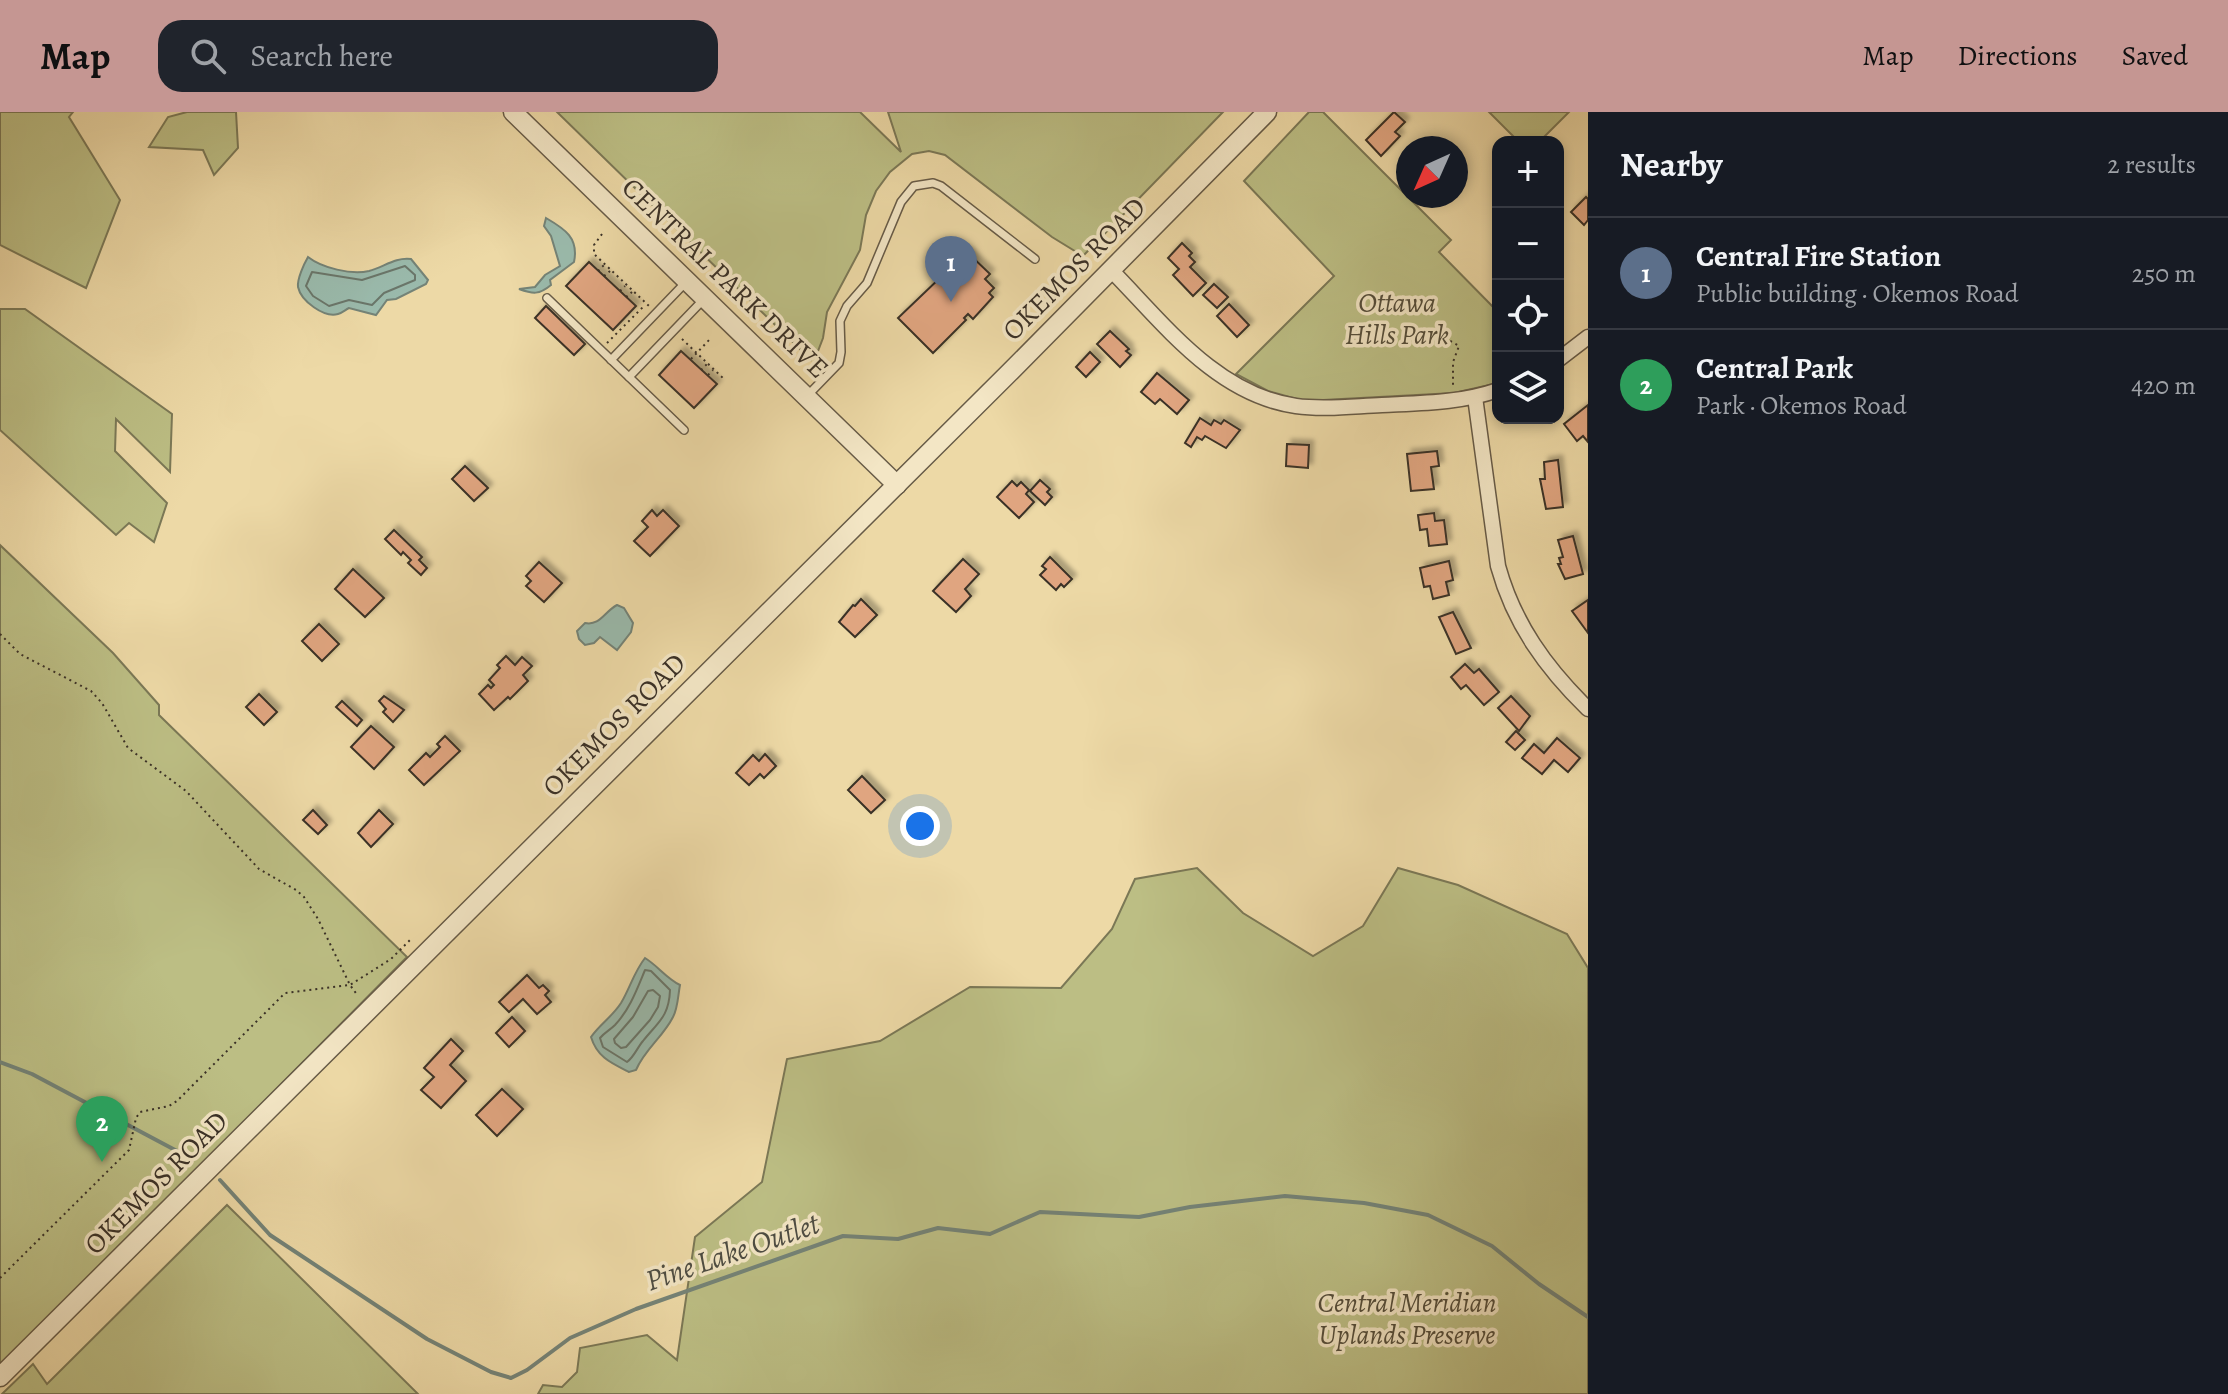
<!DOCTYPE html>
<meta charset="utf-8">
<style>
body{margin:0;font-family:Alegreya,serif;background:#20242c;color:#f1f3f6}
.controls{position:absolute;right:24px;top:24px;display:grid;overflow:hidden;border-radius:16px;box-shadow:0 4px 12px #0003}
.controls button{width:72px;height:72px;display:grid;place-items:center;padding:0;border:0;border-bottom:2px solid #363941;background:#171b24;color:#f1f3f6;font:40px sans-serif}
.compass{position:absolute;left:1396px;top:24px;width:72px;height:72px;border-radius:50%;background:#171b24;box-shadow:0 4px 12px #0003;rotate:225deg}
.you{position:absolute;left:920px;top:714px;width:28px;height:28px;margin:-20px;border:6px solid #fff;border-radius:50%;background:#1a73e8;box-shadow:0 0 0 12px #1a73e833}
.badge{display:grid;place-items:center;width:52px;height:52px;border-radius:50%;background:#c59692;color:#fff;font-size:26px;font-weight:700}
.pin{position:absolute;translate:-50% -66px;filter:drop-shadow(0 2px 4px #0008)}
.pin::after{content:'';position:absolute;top:42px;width:28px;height:24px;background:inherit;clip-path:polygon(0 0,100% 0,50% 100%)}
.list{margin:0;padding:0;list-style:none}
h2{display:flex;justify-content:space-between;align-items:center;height:104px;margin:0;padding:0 32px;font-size:34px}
h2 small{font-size:26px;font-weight:400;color:#9ea1a6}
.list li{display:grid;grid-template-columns:52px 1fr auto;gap:24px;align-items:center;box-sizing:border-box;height:112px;padding:0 32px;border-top:2px solid #363941}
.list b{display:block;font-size:30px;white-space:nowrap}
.list p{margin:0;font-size:26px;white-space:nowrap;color:#9ea1a6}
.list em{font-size:26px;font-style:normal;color:#9ea1a6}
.icon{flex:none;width:44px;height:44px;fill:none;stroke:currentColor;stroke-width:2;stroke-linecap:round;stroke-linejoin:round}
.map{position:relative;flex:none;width:1588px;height:1282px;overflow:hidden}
header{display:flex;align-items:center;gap:48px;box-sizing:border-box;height:112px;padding:0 40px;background:#c59692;color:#111}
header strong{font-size:38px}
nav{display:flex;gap:44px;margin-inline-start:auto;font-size:28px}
.search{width:560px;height:72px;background:#20242c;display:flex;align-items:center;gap:20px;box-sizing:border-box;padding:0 28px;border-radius:24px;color:#9ea1a6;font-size:30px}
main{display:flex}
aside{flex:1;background:#171b24}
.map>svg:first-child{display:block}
</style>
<header>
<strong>Map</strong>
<div class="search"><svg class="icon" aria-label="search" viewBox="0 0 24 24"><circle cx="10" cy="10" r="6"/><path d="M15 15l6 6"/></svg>Search here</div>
<nav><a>Map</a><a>Directions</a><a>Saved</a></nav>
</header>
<main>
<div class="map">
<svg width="1588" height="1282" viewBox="0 0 1588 1282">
<defs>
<filter id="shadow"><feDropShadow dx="4.5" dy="-4.5" stdDeviation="2" flood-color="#0004"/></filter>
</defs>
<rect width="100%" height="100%" fill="#edd9a6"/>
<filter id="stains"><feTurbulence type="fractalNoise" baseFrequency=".0025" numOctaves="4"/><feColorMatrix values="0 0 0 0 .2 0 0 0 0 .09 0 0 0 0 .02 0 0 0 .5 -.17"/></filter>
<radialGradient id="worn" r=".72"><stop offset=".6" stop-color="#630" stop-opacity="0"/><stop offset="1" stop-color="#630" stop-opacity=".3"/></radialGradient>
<g fill="#bcbe84" stroke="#7b7856" stroke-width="2">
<polygon points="0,0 73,0 69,5 120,88 86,176 0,133"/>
<polygon points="187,0 236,0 238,36 214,63 203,38 149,35 168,5"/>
<polygon points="557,0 860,0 901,40 888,0 1223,0 1083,144 1052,125 945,43 929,39 912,42 890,60 876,79 866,103 860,138 827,200 823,226 818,239 811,248"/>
<polygon points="1309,0 1323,0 1451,128 1439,140 1498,200 1498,271 1454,281 1304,289 1268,279 1236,262 1334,164 1244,69"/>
<polygon points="1489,0 1569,0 1539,30 1519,30"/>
<polygon points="0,197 25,197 172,302 170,360 116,307 115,339 167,391 154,430 129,411 116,423 0,318"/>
<polygon points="0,433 113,541 159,593 159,603 407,845 0,1256"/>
<polygon points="1197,756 1243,801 1313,844 1363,814 1398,756 1458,773 1567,822 1588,856 1588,1282 538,1282 543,1273 562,1275 577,1260 580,1236 647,1223 677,1248 695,1125 762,1070 787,947 880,929 970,875 1061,876 1112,817 1135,767"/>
<polygon points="227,1093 418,1282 2,1282 33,1252 47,1272"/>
</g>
<g fill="#9abaac" stroke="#748377" stroke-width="2">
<path d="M 546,106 C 565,117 579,126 574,150 L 550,168 L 551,173 C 539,183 533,182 519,177 L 535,175 L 545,163 L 560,154 L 551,124 L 544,114 Z"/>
<path d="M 308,145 C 322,156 351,163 369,159 C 384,155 395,145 411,147 L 428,168 L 426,172 L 396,187 L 387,188 L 376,203 L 349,196 C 345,198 342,201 338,202 C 324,206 301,189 298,175 C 297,167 304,152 308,145 Z"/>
<path d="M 617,493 L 624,496 L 633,511 L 631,520 L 617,538 L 600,525 L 594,531 L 585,533 L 579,527 L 577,519 L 585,511 C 600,514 604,500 617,493 Z"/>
<path d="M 645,846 C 658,854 666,866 680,873 C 678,883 678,896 673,905 C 663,925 645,937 636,958 L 629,960 C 611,951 597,945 591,925 C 600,912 612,905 621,891 C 630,876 634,860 645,846 Z"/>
</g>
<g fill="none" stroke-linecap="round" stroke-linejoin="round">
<g stroke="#6a766a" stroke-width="2">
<polygon points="405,154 415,163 415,168 384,181 372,193 349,188 329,194 313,184 306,174 312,160 362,168"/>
<path d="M 645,858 L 651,859 L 670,878 C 669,905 658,910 643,929 C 637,936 634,945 627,950 L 603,935 L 600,926 C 605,920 610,918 615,913 C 630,897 637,877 645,858 Z"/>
<polygon points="653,878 660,884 658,895 650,908 626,935 621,936 615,931 614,927 633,905 648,879"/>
</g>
<g stroke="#748377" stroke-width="4">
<polyline points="0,950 32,962 192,1047"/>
<polyline points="220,1068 270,1123 427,1227 491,1260 511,1266 527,1258 570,1226 636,1197 843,1124 898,1127 938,1116 990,1122 1040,1100 1139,1105 1190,1095 1285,1084 1364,1091 1428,1103 1492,1134 1539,1172 1588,1205"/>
</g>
</g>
<g fill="#e0a580" stroke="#3a3127" stroke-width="2" filter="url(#shadow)">
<polygon points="1394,0 1405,10 1395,20 1400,24 1381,44 1366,28"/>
<polygon points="1586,85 1588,87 1588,108 1584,113 1571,100"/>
<polygon points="1182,131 1192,141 1189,144 1195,150 1190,155 1206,171 1193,184 1173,163 1179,157 1168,146"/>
<polygon points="967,140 990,162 985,167 994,176 989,181 993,185 973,207 968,202 964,206 966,208 933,241 898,206"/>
<polygon points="589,150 636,194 613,218 566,174"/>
<polygon points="1214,172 1228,185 1217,196 1203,183"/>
<polygon points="1229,192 1249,213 1237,225 1217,204"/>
<polygon points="546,194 585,232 574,243 535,206"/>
<polygon points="1110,219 1129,237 1126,239 1131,243 1120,255 1097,232"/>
<polygon points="681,239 717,272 694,296 659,263"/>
<polygon points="1090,240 1100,250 1086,265 1076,255"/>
<polygon points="1157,261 1189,288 1177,302 1160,287 1155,292 1141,280"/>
<polygon points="1588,293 1588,330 1583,324 1577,329 1564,312"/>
<polygon points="1200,306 1211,313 1214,308 1221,312 1224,308 1240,318 1226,336 1205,324 1202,328 1197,325 1191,335 1185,331"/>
<polygon points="1287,332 1309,333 1308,356 1286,354"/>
<polygon points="1437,339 1439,354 1431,355 1434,377 1411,379 1407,342"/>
<polygon points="1558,348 1563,395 1546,397 1540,367 1545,367 1544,350"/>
<polygon points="465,354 488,376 474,389 452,367"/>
<polygon points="1040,368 1050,377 1047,380 1052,385 1045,393 1030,379"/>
<polygon points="1012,369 1017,374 1021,370 1029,378 1026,382 1034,390 1019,406 997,385"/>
<polygon points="652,398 657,404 663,398 679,414 650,444 634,429 648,415 642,409"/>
<polygon points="1434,401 1435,409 1444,408 1447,432 1429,434 1427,417 1420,418 1418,403"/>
<polygon points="394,418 422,445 419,448 427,456 421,463 408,451 411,448 403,440 401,443 385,427"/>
<polygon points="1573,424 1583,462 1565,467 1558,452 1561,452 1559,446 1563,445 1558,428"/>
<polygon points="1050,445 1072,467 1064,475 1061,472 1056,478 1040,463 1046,457 1042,454"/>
<polygon points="963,447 979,462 965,477 971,484 956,500 933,479"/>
<polygon points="1449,449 1453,468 1446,470 1449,483 1433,487 1430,474 1424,475 1420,456"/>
<polygon points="539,450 562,471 544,490 526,474 531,469 526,464"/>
<polygon points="353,457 384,486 365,505 335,477"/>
<polygon points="861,487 877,503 855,525 839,510 853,493 855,494"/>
<polygon points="1588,488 1588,521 1572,499"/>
<polygon points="1453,500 1471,536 1456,542 1439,505"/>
<polygon points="319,512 339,532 322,549 302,529"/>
<polygon points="506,544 515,553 522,545 532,554 523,563 528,569 510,587 508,585 494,598 479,582 488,573 491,576 494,573 489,568 500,556 497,553"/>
<polygon points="1465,552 1474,561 1479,557 1499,580 1484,593 1466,573 1461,577 1451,565"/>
<polygon points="259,582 277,600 264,613 246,595"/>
<polygon points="384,584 404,598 393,610 383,600 386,597 379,589"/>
<polygon points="1511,584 1530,604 1519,619 1498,596"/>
<polygon points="342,589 362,608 357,614 336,595"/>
<polygon points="371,614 394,635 374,657 351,635"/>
<polygon points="1516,619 1525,628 1515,638 1506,630"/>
<polygon points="445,624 460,639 424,673 409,658 426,641 430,645 440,635 437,632"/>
<polygon points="1557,626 1580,646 1568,660 1554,648 1542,662 1522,646 1534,632 1544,641"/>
<polygon points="765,642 776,654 764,666 760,662 749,673 736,661 753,643 759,649"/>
<polygon points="862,664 885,688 871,701 848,678"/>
<polygon points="313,698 327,713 318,722 303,708"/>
<polygon points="379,698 393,712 371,735 358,721"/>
<polygon points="527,863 539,876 543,873 549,879 545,883 551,890 537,902 523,887 509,900 499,890"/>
<polygon points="512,905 525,919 509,935 496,921"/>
<polygon points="451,927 463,939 450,953 466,969 441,996 421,978 434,965 424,956"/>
<polygon points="502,977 523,997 497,1024 476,1003"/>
</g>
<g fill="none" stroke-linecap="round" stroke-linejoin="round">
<defs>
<g id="service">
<polyline points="547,186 684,318"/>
<polyline points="611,248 687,169"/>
<polyline points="629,265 705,186"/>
<polyline points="808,283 839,251 841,240 840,209 847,194 867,171 901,90 914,74 933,71 941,74 1035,147"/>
</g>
<g id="minor">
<path d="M 1112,159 C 1164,212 1217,283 1296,294 C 1324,298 1355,294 1382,293 C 1421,291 1461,291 1498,278"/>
<polyline points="1558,248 1588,225"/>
<path d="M 1475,285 L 1498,454 C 1514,512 1546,556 1588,597"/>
</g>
<g id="tertiary">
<polyline points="513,0 897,373"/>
<polyline points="0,1265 1011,259 1267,0"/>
</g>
</defs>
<use href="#service" stroke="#675b47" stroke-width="10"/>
<use href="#minor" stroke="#675b47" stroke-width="17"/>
<use href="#tertiary" stroke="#675b47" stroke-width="21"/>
<g stroke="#3a3127" stroke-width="2" stroke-dasharray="2 4" stroke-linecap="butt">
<polyline points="602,122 594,133 594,142 649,194"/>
<polyline points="598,159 604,153"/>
<polyline points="604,164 610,159"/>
<polyline points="620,179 625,174"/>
<polyline points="626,185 632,180"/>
<polyline points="1445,226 1459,234 1453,250 1453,275"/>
<polyline points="682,227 725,268"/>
<polyline points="607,231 645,193"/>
<polyline points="691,247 711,226"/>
<polyline points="701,258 707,252"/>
<polyline points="708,263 713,258"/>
<polyline points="0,522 20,542 91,579 102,591 128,636 186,679 259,757 296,778 304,785 318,807 350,873 358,884"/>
<polyline points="0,1166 129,1038 136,1006 140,1000 169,994 177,989 285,881 350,873 391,847 411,827"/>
</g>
<use href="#service" stroke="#f3e6c5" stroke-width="7"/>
<use href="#minor" stroke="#f3e6c5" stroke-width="14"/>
<use href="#tertiary" stroke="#f3e6c5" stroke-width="18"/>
</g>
<g text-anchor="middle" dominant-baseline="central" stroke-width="7" stroke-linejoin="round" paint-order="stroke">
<g font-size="28" fill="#3a3127" stroke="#f3e6c5">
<text transform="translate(1074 157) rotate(-45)">OKEMOS ROAD</text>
<text transform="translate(725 166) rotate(44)">CENTRAL PARK DRIVE</text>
<text transform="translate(614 613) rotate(-45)">OKEMOS ROAD</text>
<text transform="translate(156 1071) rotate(-45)">OKEMOS ROAD</text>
</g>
<g font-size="28" font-style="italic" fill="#544d3a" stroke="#f3e6c5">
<text x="1397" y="191">Ottawa<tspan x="1397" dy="32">Hills Park</tspan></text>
<text x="1407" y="1191">Central Meridian<tspan x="1407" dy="32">Uplands Preserve</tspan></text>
</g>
<g font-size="30" font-style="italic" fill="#4d4c42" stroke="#f3e6c5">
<text transform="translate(732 1140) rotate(-19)">Pine Lake Outlet</text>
</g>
</g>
<rect width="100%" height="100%" filter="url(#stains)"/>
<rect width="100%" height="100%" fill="url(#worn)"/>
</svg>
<div class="controls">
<button>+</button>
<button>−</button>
<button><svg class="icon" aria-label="locate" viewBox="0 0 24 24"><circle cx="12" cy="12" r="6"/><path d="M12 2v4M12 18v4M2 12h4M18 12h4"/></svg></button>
<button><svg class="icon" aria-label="layers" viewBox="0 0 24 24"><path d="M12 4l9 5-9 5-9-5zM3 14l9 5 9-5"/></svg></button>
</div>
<svg class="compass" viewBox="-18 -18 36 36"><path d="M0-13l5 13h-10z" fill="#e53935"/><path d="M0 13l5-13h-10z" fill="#9ea1a6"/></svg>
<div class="you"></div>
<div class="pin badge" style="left:951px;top:190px;background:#5c6f8a">1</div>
<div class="pin badge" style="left:102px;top:1050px;background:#2e9e5b">2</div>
</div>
<aside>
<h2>Nearby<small>2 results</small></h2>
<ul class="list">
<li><span class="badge" style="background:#5c6f8a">1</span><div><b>Central Fire Station</b><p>Public building · Okemos Road</p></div><em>250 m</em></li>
<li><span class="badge" style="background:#2e9e5b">2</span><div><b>Central Park</b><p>Park · Okemos Road</p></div><em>420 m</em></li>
</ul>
</aside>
</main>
